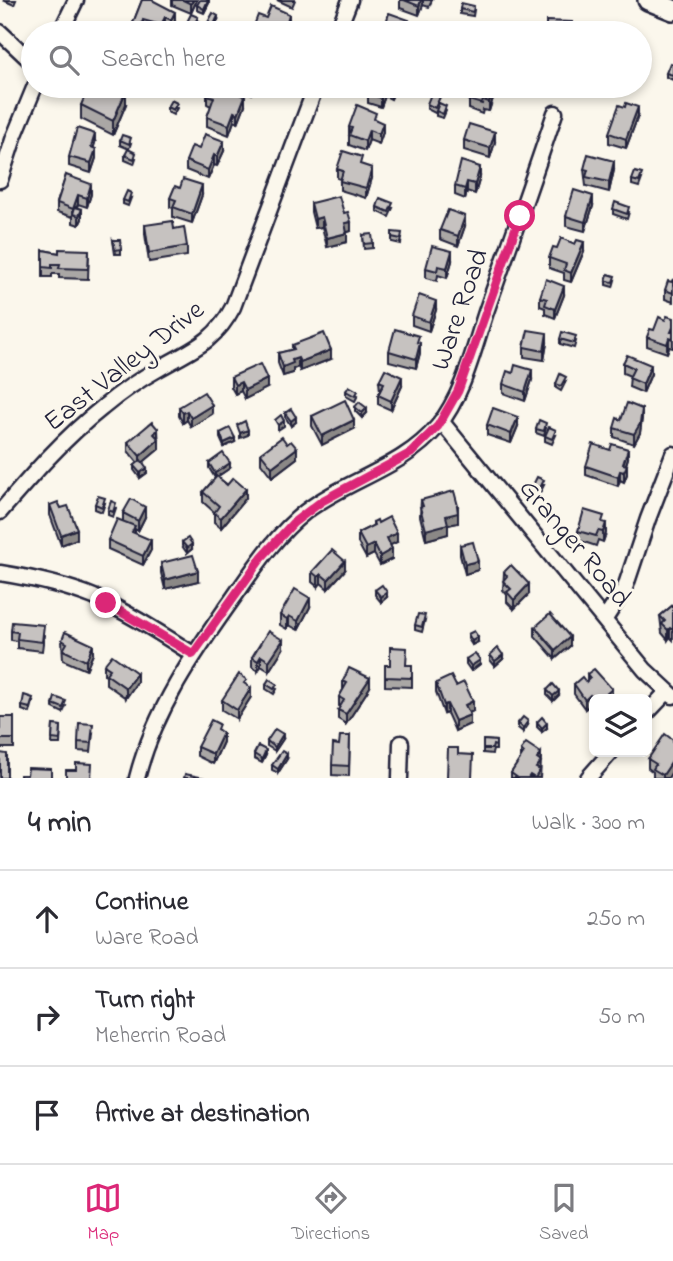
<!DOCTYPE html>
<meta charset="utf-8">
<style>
body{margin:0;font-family:"Indie Flower",sans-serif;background:#f7f7f7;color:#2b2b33}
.controls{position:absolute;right:21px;bottom:21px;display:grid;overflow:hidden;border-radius:10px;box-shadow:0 4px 10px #0003}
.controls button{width:63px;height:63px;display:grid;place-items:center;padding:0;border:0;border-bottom:2px solid #e1e1e2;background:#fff;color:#2b2b33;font:35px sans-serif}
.stop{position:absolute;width:21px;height:21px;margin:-16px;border:5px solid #db2777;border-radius:50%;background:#fff}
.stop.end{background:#db2777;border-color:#fff;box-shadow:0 2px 7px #0008}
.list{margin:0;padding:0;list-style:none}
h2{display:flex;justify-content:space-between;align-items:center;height:91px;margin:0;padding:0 28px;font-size:30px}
h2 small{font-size:23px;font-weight:400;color:#7c7c81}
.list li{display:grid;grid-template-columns:46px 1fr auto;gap:21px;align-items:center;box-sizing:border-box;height:98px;padding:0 28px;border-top:2px solid #e1e1e2}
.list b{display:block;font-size:26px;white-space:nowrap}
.list p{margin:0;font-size:23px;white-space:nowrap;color:#7c7c81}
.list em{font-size:23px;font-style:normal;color:#7c7c81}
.icon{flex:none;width:38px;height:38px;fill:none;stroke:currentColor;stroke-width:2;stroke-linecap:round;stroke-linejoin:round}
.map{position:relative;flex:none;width:673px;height:778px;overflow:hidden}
.search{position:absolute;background:#fff;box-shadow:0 4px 10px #0003;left:21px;right:21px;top:21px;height:77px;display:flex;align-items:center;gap:18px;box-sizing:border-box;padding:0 24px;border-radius:38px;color:#7c7c81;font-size:26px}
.sheet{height:385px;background:#fff}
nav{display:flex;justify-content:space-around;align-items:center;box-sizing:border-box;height:98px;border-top:2px solid #e1e1e2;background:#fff;font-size:19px;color:#7c7c81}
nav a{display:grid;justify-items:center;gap:4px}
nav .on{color:#db2777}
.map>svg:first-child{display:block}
</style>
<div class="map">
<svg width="673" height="778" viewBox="0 0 673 778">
<rect width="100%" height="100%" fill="#fbf7ec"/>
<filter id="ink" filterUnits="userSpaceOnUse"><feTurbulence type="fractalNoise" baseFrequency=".0143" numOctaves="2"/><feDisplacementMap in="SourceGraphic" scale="14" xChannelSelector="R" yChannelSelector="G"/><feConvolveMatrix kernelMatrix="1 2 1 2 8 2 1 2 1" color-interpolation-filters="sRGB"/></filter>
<g filter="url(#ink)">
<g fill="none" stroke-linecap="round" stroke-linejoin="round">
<defs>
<g id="street">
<polyline points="0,32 33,63"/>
<polyline points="60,33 76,0"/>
<polyline points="337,33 350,0"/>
<polyline points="0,180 14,137 35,86"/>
<polyline points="441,421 645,670 673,696"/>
<path d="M 0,512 C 32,475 64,438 102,408 C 120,393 140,379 160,368 C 193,349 215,342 233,307 L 316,86"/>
<path d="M 0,573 C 31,578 65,585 94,597 C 129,613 161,634 193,654"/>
<polyline points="605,619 625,588 648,519 673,454"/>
<polyline points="647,713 667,692"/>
<path d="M 137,778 C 154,711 194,653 234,597 C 255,567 276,535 305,512 C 348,479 402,469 438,426 C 464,394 474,347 487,309 C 510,244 533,179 555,113"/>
<polyline points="400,778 401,743"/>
<polyline points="588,778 611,752"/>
</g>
<polyline id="secondary" points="648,0 673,10"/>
</defs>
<use href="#street" stroke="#22223b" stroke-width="19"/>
<use href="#secondary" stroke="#22223b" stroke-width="24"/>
<use href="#street" stroke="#fbf7ec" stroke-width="14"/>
<use href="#secondary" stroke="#fbf7ec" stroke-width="19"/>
</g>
<g fill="#aaa7a5" stroke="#22223b" stroke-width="2">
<polygon points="3,0 16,0 14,5"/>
<polygon points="142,0 175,22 171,29 165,26 162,33 143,29 142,33 133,32 133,23"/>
<polygon points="172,0 197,0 191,13 172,5"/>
<polygon points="209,0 209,3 204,13 197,10 197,5"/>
<polygon points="277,0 295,0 292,7"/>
<polygon points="400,0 432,0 429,7 423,5 419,15 400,8"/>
<polygon points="460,9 474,10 473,16 460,14"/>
<polygon points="218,20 213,31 207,29 207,24"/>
<polygon points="198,22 192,33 185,30 185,26"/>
<polygon points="673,64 673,80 666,77 666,73"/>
<polygon points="127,86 137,86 135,90"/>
<polygon points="232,86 256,86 252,94"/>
<polygon points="371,86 396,86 391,99 385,96 381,107 368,103 368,93"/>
<polygon points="207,95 245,105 238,123 234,121 229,135 207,126 207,117 211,106 207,104"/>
<polygon points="494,95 489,111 483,110 482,114 469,109 469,100"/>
<polygon points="439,103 446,111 443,118 436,116 436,112 435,113 427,109 427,104"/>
<polygon points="126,104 113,135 81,119 81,105"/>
<polygon points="167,107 177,108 173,115 167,112"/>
<polygon points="638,116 626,148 609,143 609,133"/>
<polygon points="376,120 383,132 379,144 369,140 365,151 349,145 349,127"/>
<polygon points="120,140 131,143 129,149 120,145"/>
<polygon points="464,140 495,142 490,158 464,150"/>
<polygon points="95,143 93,148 96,158 91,173 69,166 69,157"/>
<polygon points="199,149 224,151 217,166 214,165 208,179 186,170 186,161"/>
<polygon points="125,155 136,158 134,164 125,160"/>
<polygon points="337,169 372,178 366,198 340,190 340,179 337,178"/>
<polygon points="584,169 614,170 609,192 586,186"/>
<polygon points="66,175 91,194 87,207 78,204 77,207 82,219 79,225 73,223 73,217 57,212 57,203"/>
<polygon points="480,177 475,194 467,191 465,199 455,195 455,186"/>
<polygon points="642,179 639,187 632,185 632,180"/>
<polygon points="202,195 192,223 173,217 173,208 170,207 170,198"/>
<polygon points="131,198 128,206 123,204 123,200"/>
<polygon points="311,203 344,213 351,231 347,232 347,242 327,247 322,227 315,228 311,212"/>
<polygon points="593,206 585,231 566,226 566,216"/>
<polygon points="377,207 393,208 389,217 377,211"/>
<polygon points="613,209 629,212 627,219 613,214"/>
<polygon points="145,225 174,229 187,246 187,256 149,262 145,234"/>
<polygon points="465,226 458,246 440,239 440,230"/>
<polygon points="363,235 373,243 373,248 364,249"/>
<polygon points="392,237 402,238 401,244 392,242"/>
<polygon points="113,240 121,249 121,254 115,254"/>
<polygon points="557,248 584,251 571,282 564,280 564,273 549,268 549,258"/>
<polygon points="43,250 59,253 89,250 88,279 59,278 59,274 52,274 52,277 43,277"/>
<polygon points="452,261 447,278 438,275 437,281 426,278 426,268"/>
<polygon points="673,279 673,302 665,299 665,290 672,282"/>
<polygon points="615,280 613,287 606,285 606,281"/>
<polygon points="564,295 555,318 545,314 545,308 540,306 540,297"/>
<polygon points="436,310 429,331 412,325 412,316"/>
<polygon points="673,318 673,348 669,347 667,353 647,346 647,337 665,320"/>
<polygon points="560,339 576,341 574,348 560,344"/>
<polygon points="419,343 420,353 416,368 389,361 389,351"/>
<polygon points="547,343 544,360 524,357 524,347"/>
<polygon points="292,345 331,359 300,371 298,367 293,369 293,373 283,376 278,363 278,353 292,350"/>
<polygon points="623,363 651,374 643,393 629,387 630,376 623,373"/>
<polygon points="231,377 267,388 245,399 241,391 235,394 231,387"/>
<polygon points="532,380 525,401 503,393 503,384"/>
<polygon points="379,381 402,386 391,410 378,404 378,395 380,391"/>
<polygon points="566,381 561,391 556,388 556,384"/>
<polygon points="346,391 358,395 355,401 346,396"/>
<polygon points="179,407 212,414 191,427 187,420 183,423 179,416"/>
<polygon points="355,407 367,413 362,418 355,411"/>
<polygon points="285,413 296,422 291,426 285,417"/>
<polygon points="312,416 354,429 322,445 312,426"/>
<polygon points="642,418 640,433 634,444 614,437 614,428 621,420"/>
<polygon points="487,425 518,426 511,443 487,435"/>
<polygon points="546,428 544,436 536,433 536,429"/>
<polygon points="158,429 159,449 143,462 147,473 140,478 134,470 134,466 138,463 128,451 128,442"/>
<polygon points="220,433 235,442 224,447 220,438"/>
<polygon points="556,435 552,444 545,441 545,436"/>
<polygon points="287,444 297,458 272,477 261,463 261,453"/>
<polygon points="628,458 626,465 627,474 624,482 620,480 618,486 586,475 586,466"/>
<polygon points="209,463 230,468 217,477 246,498 221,528 214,522 214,512 203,502 203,492 215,478 209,468"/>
<polygon points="533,485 544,485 540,493 533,490"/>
<polygon points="421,500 458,506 458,523 448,525 448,534 426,540 420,516"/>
<polygon points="105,503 102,512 95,509 95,504"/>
<polygon points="50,505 61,508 77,539 61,545 50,515"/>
<polygon points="116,508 113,517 108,515 108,510"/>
<polygon points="123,513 145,517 138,531 135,529 135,533 151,550 143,565 108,549 108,540 123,521"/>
<polygon points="373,522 378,523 397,542 390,545 392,559 380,565 374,554 366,558 358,543 358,533 373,526"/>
<polygon points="604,523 606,533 603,542 598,540 596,546 578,540 578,531"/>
<polygon points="182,542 192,549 187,553 182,546"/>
<polygon points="460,545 478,570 465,574 460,555"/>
<polygon points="161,563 198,581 165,589 161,573"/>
<polygon points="345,570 328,589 321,583 318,587 312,582 312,572"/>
<polygon points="504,572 529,594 514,609 507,602 507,595 503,590"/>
<polygon points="375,590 387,597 381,602 375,595"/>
<polygon points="673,605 673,640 670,637 668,640 662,633 660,616"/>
<polygon points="310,607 298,630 289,625 287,629 280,625 280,615"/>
<polygon points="425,620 422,632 415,630 415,625"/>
<polygon points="535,627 570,646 555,659 535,636"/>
<polygon points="11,631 44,635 42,651 17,648 17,641 11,640"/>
<polygon points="468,634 478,642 472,645 468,639"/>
<polygon points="62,640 93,654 86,670 63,660"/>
<polygon points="283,649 269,671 261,666 258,671 252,667 252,657"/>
<polygon points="490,655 503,659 495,666 490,660"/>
<polygon points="466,659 480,664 471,671 466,664"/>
<polygon points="104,665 137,682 126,698 106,684 106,676 104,675"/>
<polygon points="385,665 412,665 412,687 385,686"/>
<polygon points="587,674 612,698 594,699 594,709 590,705 585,709 574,694 574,684 586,682 587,681"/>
<polygon points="343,681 370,687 346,724 338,719 338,710 340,707 339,706 339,697 343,690"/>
<polygon points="436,683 456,686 473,711 469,713 470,724 455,731 447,713 444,714 436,692"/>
<polygon points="266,684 277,689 274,694 266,689"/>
<polygon points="247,685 251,697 237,719 222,710 222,700"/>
<polygon points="547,690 559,695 553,701 547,695"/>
<polygon points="33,702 30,713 22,710 22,706"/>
<polygon points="53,704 66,706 63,713 53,708"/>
<rect x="0" y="717" width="14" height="31"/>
<polygon points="537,722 547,728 542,732 537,727"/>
<polygon points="518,723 528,725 523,732 518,728"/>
<polygon points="53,725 61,726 60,744 52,744"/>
<polygon points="219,731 223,742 213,764 197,756 197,747"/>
<polygon points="93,733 91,752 78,751 78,742"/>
<polygon points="350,736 349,776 332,775 332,765 339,745"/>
<polygon points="283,739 275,751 267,746 267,741"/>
<polygon points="483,740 496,741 496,750 493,750 492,754 483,753"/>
<polygon points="521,750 541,753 540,778 511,778 511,773 521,758"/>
<polygon points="254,754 266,755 262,763 254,759"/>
<polygon points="287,759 278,773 272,770 272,765"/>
<polygon points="648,759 673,770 668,778 653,778 653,772 648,768"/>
</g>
<g fill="#8b8886" stroke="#22223b" stroke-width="2">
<polygon points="193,0 197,0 191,13 191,4"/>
<polygon points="208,0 209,0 209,3 204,13 204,9"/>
<polygon points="421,0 423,0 423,5 419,15 419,6"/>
<polygon points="175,12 175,22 171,29 171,20"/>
<polygon points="289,14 289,23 286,33 284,33"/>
<polygon points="218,16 218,20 213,31 213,27"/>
<polygon points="165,17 165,26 161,33 161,25"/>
<polygon points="198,17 198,22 192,33 192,29"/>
<polygon points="143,20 143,29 141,33 141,26"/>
<polygon points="409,20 409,30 408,33 404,33"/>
<polygon points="644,65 644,75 640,78 640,68"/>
<polygon points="252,86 256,86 252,94"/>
<polygon points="393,86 396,86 391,99 391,89"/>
<polygon points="494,86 494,95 489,111 489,102"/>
<polygon points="385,87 385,96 381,107 381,98"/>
<polygon points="126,91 126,104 113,135 113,121"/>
<polygon points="245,96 245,105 238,123 238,114"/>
<polygon points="638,107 638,116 626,148 626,139"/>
<polygon points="234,112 234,121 229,135 229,125"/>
<polygon points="383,123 383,132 379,144 379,134"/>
<polygon points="369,130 369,140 365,151 365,141"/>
<polygon points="495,132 495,142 490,158 490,148"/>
<polygon points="95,134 95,143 91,157 91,147"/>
<polygon points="224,141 224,151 217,166 217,157"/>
<polygon points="96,149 96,158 91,173 91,163"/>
<polygon points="214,155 214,165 208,179 208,170"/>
<polygon points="614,161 614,170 609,192 609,182"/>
<polygon points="480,167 480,177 475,194 475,184"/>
<polygon points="372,168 372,178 366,198 366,188"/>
<polygon points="467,182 467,191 465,199 465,189"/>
<polygon points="91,184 91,194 87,207 87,198"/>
<polygon points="202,185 202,195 192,223 192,214"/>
<polygon points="78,195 78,204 74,214 73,214 73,218 73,209"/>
<polygon points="593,196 593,206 585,231 585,222"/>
<polygon points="82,209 82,219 79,225 79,216"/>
<polygon points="465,216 465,226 458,246 458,236"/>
<polygon points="322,217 322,227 315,228 315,219"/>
<polygon points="351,222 351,231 345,233 345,223"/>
<polygon points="347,233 347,242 327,247 327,238"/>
<polygon points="584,242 584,251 571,282 571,273"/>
<polygon points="452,251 452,261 447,278 447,268"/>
<polygon points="564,286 564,295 555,318 555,309"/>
<polygon points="436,301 436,310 429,331 429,322"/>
<polygon points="547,333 547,343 544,360 544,351"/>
<polygon points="669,338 669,347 667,353 667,344"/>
<polygon points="420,343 420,353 416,368 416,359"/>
<polygon points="331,350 331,359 300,371 300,362"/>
<polygon points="298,358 298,367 293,369 293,373 283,376 283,367 292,360"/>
<polygon points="651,365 651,374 643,393 643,384"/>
<polygon points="532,370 532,380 525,401 525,392"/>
<polygon points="402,377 402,386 391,410 391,401"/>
<polygon points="267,379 267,388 245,399 245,390"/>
<polygon points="241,382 241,391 235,394 235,385"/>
<polygon points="212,405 212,414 191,427 191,418"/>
<polygon points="367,408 367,413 362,418 362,413"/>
<polygon points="642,409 642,418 640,433 634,444 634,434"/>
<polygon points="187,411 187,420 183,423 183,413"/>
<polygon points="296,417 296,422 291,426 291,421"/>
<polygon points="518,417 518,426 511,443 511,434"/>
<polygon points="354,420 354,429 322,445 322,436"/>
<polygon points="284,421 284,426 278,430 278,425"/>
<polygon points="158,429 158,439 154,434"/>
<polygon points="248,430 248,435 240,438 240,433"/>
<polygon points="235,438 235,442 224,447 224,443"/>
<polygon points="159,439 159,449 140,465 140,456"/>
<polygon points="297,448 297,458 272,477 272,467"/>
<polygon points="628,449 628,458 623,473 623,464"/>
<polygon points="230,463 230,468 215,478 215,473"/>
<polygon points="627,465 627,474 624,482 624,472"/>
<polygon points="147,468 147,473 140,478 140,473"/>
<polygon points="620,471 620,480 618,486 618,477"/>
<polygon points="246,489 246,498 221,528 221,518"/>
<polygon points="457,506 458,506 458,523 448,525 448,534 426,540 426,530 446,516"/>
<polygon points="145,507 145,517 138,531 138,521"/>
<polygon points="606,523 606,533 603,542 603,532"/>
<polygon points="77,529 77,539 61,545 61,535"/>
<polygon points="397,533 397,542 387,547 387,538"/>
<polygon points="151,540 151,550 143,565 143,556"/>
<polygon points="192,544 192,549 187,553 187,548"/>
<polygon points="374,544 374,554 366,558 366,548"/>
<polygon points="392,549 392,559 380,565 380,556"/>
<polygon points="345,561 345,570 328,589 328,580"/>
<polygon points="478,561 478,570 465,574 465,564"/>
<polygon points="198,571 198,581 165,589 165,580"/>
<polygon points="321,574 321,583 318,587 318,577"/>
<polygon points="529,584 529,594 514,609 514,600"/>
<polygon points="387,592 387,597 381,602 381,597"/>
<polygon points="310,598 310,607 298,630 298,621"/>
<polygon points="289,616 289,625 287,629 287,619"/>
<polygon points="670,628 670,637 668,640 668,630"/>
<polygon points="478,637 478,642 472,645 472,641"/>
<polygon points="570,637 570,646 555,659 555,650"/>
<polygon points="283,640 283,649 269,671 269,661"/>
<polygon points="93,645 93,654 86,670 86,661"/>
<polygon points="503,655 503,659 495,666 495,661"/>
<polygon points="261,656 261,666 258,671 258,661"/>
<polygon points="480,660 480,664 471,671 471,666"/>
<polygon points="137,673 137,682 126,698 126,688"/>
<polygon points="370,678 370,687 346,724 346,714"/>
<polygon points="251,688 251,697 237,719 237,710"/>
<polygon points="612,689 612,698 600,699"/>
<polygon points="559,691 559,695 553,701 553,696"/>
<polygon points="590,695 590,705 585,709 585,700"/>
<polygon points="473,701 473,711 465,715 465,705"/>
<polygon points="447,704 447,713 444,714 444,705"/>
<polygon points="470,715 470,724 455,731 455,721"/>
<polygon points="528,721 528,725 523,732 523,728"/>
<polygon points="547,723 547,728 542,732 542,728"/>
<polygon points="223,733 223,742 213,764 213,754"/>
<polygon points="283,734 283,739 275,751 275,747"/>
<polygon points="266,750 266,755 262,763 262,759"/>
<polygon points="541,753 540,778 535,778 537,759"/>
<polygon points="287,754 287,759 278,773 278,769"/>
<polygon points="673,760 673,770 668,778 663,778 663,775"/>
</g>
<g fill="#c6c2c0" stroke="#22223b" stroke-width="2">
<polygon points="142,0 152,0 175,12 171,20 165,17 161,25 143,20 141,26 133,23"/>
<polygon points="183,0 193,0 191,4"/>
<polygon points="200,0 208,0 204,9 197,5"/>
<polygon points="404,0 421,0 419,6"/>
<polygon points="461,3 474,6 473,12 460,9"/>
<polygon points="271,6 289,14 284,33 257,33 252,31 258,15 266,18"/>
<polygon points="213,13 218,16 213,27 207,24"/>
<polygon points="389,13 409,20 404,33 383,33"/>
<polygon points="191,14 198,17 192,29 185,26"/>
<polygon points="546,21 572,22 571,33 546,33"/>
<polygon points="460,24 466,27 464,33 457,32"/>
<polygon points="200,29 209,32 208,33 198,33"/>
<polygon points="640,57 644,65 640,68"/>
<polygon points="670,63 673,64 673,75 666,73"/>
<polygon points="93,86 116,86 126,91 113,121 81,105 88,89 91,91"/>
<polygon points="210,86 218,86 245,96 238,114 234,112 229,125 207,117 214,97 207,95"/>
<polygon points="371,86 393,86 391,89 385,87 381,98 368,93"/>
<polygon points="474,86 494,86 489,102 483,100 482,104 469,100"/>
<polygon points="431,94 440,97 435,108 427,104"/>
<polygon points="171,100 177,103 173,110 167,107"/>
<polygon points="439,103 446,106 443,114 436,111"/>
<polygon points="626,103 638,107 626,139 609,133 619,105 625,107"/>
<polygon points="357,105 376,113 374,119 383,123 379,134 369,130 365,141 349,135 352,128 349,127"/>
<polygon points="469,124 495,132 490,148 464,140"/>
<polygon points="77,128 95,134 91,147 96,149 91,163 69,157"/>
<polygon points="205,134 224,141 217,157 214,155 208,170 186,161 192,146 199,149"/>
<polygon points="122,135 131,138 129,144 120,140"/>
<polygon points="128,149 136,153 134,159 125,155"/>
<polygon points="343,151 362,157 360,164 372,168 366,188 340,181 343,171 337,169"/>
<polygon points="588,154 614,161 609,182 586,177 588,170 584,169"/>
<polygon points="461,161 480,167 475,184 467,182 465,189 455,186"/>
<polygon points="635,172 642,174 639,182 632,180"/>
<polygon points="66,175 91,184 87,198 78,195 73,209 57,203"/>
<polygon points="183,179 202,185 192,214 173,207 176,200 170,198 175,186 180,188"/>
<polygon points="574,190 593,196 585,222 566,216"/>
<polygon points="127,191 131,193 128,202 123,200"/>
<polygon points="339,196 344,213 348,212 351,222 345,223 347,233 327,238 322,217 315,219 311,203"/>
<polygon points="380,198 393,203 389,212 377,207"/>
<polygon points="615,202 629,207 627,214 613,209"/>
<polygon points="75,207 82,209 79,216 73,214"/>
<polygon points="448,210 465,216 458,236 440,230"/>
<polygon points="173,221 174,229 184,227 187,246 149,253 145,225"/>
<polygon points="392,232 402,233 401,239 392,237"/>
<polygon points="372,234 373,243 364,244 363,235"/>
<polygon points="561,238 575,244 577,240 584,242 571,273 564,270 566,264 549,258 553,247 557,248"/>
<polygon points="113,240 120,240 121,249 115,250"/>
<polygon points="432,246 452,251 447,268 438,266 437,271 426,268"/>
<polygon points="59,249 89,250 88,269 59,268 60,264 52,264 52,268 43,267 43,250 59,253"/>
<polygon points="608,274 615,276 613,282 606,281"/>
<polygon points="546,279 564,286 555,309 545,305 547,299 540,297"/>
<polygon points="673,279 673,293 665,290 668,281 672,282"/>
<polygon points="419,295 436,301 429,322 412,316"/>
<polygon points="667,316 673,318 673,327 671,332 673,332 673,339 669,338 667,344 647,337 650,329 654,330 659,317 665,320"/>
<polygon points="395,329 419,336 417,342 420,343 416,359 389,351"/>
<polygon points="528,330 547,333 544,351 524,347"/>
<polygon points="562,332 576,336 574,343 560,339"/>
<polygon points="324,333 331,350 300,362 298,358 292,360 293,363 283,367 278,353 294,349 292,345"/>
<polygon points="627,355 651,365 643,384 629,378 634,368 623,363"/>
<polygon points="260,364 267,379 245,390 241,382 235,385 231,377"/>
<polygon points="515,365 532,370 525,392 503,384 507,371 513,373"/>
<polygon points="385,369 402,377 391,401 378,395 384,383 379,381"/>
<polygon points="560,374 566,377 561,386 556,384"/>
<polygon points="349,386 358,391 355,396 346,391"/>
<polygon points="204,392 212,405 191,418 187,411 183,413 179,407"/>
<polygon points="345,400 354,420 322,436 312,416"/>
<polygon points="359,402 367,408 362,413 355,407"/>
<polygon points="627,403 642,409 640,424 634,434 614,428 617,418 621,420"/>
<polygon points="493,408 518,417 511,434 487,425"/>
<polygon points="291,409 296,417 291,421 285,413"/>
<polygon points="281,415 284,421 278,425 275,420"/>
<polygon points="539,420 546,423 544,431 536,429"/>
<polygon points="245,421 248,430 240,433 237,425"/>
<polygon points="152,422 158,429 154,434 159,439 140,456 128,442"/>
<polygon points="549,427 556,430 552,439 545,436"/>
<polygon points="230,428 235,438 224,443 220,433"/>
<polygon points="282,437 287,444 291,441 297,448 272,467 261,453"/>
<polygon points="593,444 610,450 612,444 628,449 623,464 627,465 624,472 620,471 618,477 586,466"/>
<polygon points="223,453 230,463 215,473 209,463"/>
<polygon points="141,460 147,468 140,473 134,466"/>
<polygon points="217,476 227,485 233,478 246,489 221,518 214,513 219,506 203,492"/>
<polygon points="537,477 544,480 540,488 533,485"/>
<polygon points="454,491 458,506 457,506 458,513 446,516 448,524 426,530 420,507 423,506 421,500"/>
<polygon points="98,496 105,498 102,507 95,504"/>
<polygon points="131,499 145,507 138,521 123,513"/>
<polygon points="111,501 116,503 113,512 108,510"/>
<polygon points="58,502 61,508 68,506 77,529 61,535 50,505"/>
<polygon points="584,510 604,516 602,522 606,523 603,532 598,531 596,536 578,531"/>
<polygon points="389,517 397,533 387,538 392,549 380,556 374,544 366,548 358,533 374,525 373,522 377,520 378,523"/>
<polygon points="117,519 135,526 132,532 151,540 143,556 108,540"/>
<polygon points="188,538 192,544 187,548 182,542"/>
<polygon points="473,542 478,561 465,564 460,545"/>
<polygon points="332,550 345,561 328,580 321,574 318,577 312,572"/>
<polygon points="193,555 198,571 165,580 161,563"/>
<polygon points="511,565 529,584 514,600 507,592 511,589 503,581 507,576 504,572"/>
<polygon points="382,585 387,592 381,597 375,590"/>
<polygon points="295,589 310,598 298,621 289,616 287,619 280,615"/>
<polygon points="673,605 673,630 670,628 668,630 662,624 665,621 660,616"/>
<polygon points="418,614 425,615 422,627 415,625"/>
<polygon points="550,614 570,637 555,650 535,627"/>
<polygon points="12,622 44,625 42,642 17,639 18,632 11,631"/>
<polygon points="268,631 283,640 269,661 261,656 258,661 252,657"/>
<polygon points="474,631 478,637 472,641 468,634"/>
<polygon points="65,632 93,645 86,661 63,650 67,643 62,640"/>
<polygon points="390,647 407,648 406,665 412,665 412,678 385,677 385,665 390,665"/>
<polygon points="498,648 503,655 495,661 490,655"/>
<polygon points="475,653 480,660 471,666 466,659"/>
<polygon points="112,655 137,673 126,688 106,674 110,669 104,665"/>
<polygon points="349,668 370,678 346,714 338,710 344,700 339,697 347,683 343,681"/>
<polygon points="594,669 612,689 600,699 594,700 590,695 585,700 574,684 582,677 586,682 590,678 587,674"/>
<polygon points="239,674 247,680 244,683 251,688 237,710 222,700"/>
<polygon points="451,676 456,686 464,682 473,701 465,705 470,715 455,721 447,704 444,705 436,683"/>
<polygon points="269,679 277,684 274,689 266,684"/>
<polygon points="553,684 559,691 553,696 547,690"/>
<polygon points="24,695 33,698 30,708 22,706"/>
<polygon points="55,697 66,701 63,708 53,704"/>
<rect x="0" y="717" width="14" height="22"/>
<polygon points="523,717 528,721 523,728 518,723"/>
<polygon points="542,717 547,723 542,728 537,722"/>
<polygon points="211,720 219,724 217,729 223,733 213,754 197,747"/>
<polygon points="79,723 93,724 91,743 78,742"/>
<polygon points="53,725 61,726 60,740 52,739"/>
<polygon points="275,729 283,734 275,747 267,741"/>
<polygon points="665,734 673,740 673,760 663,775 653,769 656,764 648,759"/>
<polygon points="340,736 350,736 349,766 332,765 333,744 339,745"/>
<polygon points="483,740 496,741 496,746 493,745 492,749 483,749"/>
<polygon points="526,743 541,753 537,759 541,762 536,768 540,770 535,778 530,775 528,778 518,778 511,773 524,753 521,750"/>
<polygon points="258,746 266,750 262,759 254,754"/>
<polygon points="448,748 458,748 458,754 473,755 472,778 447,778"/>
<polygon points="282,751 287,754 278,769 272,765"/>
<polygon points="0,753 7,754 7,778 0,778"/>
<polygon points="76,763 92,764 91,778 66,778 66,770 76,770"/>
<polygon points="28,768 51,769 51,778 20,778 20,775 27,775"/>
<polygon points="185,774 205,778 184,778"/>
</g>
</g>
<g fill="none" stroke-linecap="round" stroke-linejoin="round" filter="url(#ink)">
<polyline stroke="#db2777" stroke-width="9" points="106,603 193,654 262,557 293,523 322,501 411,453 438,426 458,391 520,216"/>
</g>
<g text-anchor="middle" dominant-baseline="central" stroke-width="6" stroke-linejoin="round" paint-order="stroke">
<g font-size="28" fill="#22223b" stroke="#fbf7ec">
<text transform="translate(461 310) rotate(-71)">Ware Road</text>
<text transform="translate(125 367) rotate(-38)">East Valley Drive</text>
<text transform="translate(574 544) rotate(50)">Granger Road</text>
</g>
</g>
</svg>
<div class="controls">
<button><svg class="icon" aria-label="layers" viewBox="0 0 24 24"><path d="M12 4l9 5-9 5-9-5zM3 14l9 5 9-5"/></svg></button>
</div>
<div class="stop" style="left:520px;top:216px"></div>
<div class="stop end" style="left:106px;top:603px"></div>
<div class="search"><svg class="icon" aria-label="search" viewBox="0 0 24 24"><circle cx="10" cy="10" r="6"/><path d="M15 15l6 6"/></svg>Search here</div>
</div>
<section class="sheet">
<h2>4 min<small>Walk · 300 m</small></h2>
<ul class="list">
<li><svg class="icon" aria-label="ahead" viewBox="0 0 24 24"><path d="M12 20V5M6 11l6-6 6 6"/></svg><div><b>Continue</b><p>Ware Road</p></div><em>250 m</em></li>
<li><svg class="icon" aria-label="right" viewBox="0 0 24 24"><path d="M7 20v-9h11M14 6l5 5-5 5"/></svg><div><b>Turn right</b><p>Meherrin Road</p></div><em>50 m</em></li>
<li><svg class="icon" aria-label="arrive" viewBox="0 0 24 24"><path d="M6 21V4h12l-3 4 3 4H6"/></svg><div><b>Arrive at destination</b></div></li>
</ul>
</section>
<nav>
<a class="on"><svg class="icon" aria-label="map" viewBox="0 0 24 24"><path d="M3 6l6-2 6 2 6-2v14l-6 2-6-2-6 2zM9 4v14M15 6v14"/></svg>Map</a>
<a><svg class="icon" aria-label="directions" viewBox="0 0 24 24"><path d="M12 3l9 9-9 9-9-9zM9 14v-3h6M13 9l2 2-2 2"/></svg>Directions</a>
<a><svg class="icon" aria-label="saved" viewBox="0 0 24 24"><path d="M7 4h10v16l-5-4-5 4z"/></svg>Saved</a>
</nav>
